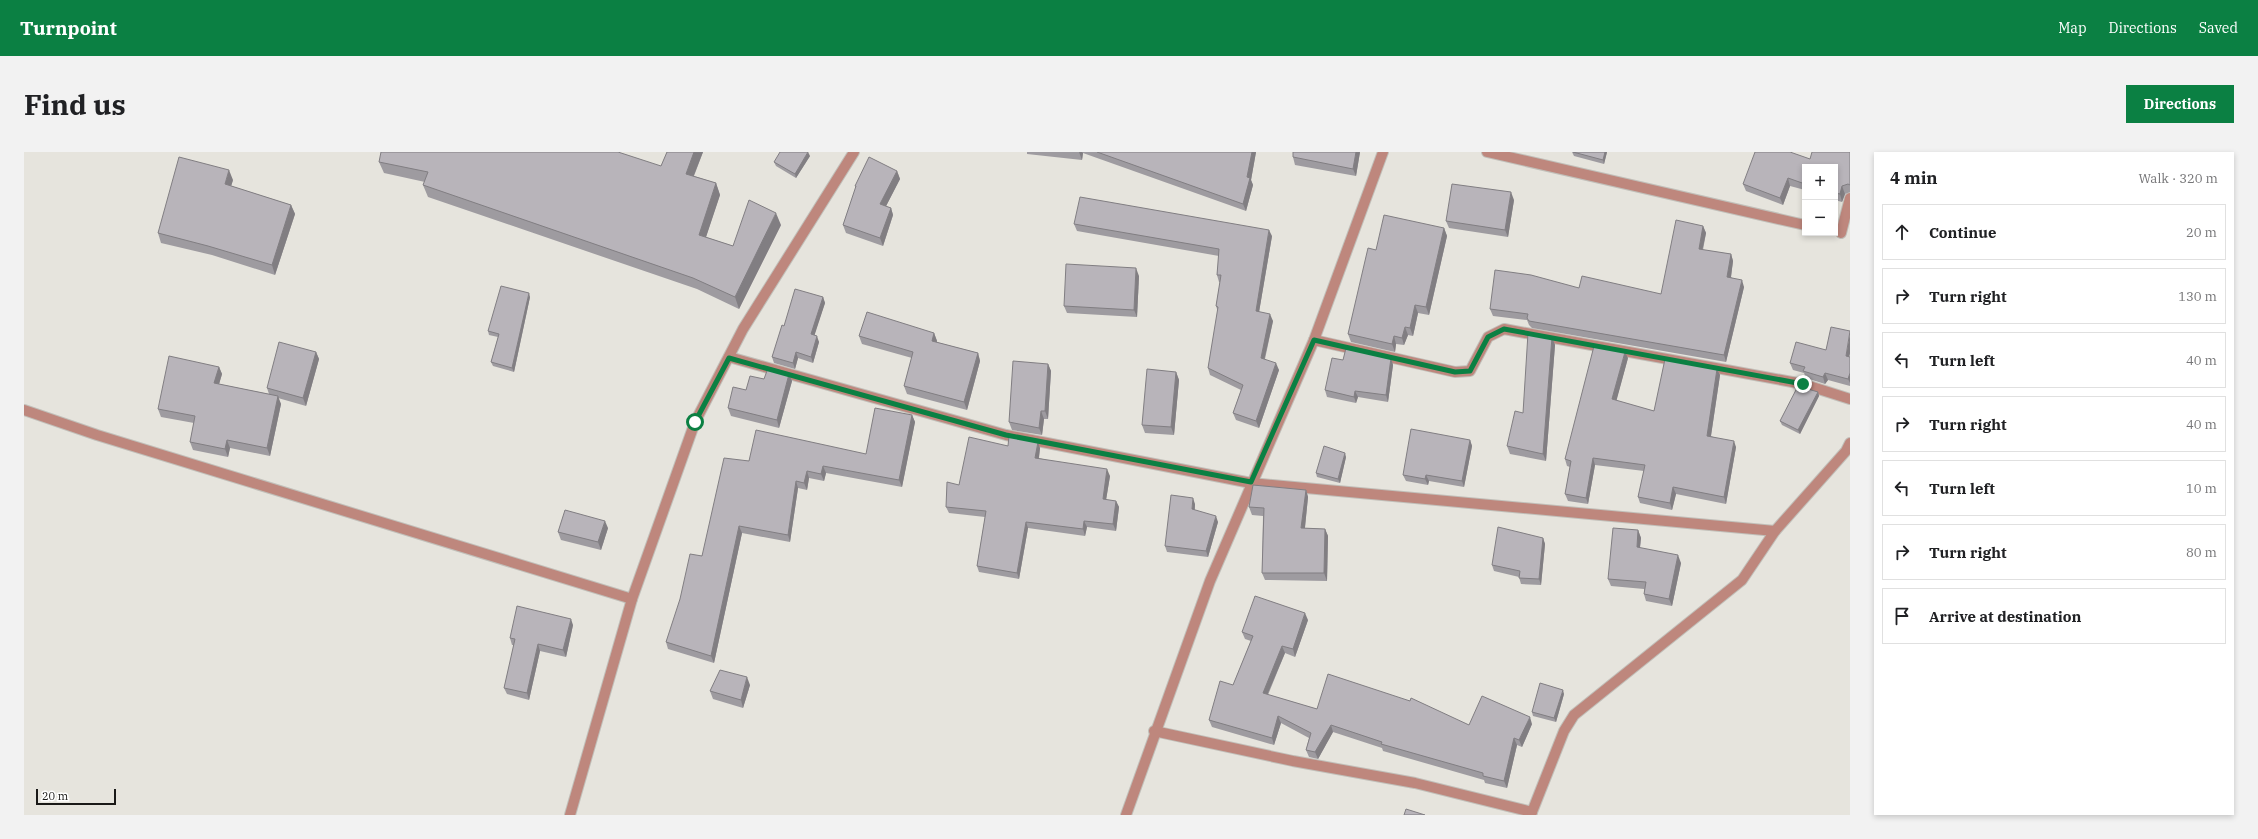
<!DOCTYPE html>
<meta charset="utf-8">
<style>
body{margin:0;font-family:"IBM Plex Serif",serif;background:#f2f2f2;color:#202124}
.controls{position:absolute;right:12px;top:12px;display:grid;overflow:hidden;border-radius:0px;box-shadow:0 2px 6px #0003}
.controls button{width:36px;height:36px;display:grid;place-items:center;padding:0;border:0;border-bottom:1px solid #e0e0e0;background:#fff;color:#202124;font:20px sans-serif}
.scale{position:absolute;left:12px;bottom:10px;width:80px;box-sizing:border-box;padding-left:4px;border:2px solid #1a1917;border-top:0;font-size:11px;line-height:14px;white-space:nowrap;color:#1a1917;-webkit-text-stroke:3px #fff;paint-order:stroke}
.stop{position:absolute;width:12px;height:12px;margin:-9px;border:3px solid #0b8043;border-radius:50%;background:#fff}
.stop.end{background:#0b8043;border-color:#fff;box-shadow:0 1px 4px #0008}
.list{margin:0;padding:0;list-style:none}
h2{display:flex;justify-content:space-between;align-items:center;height:52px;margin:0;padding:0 16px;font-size:17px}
h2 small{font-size:13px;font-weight:400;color:#757577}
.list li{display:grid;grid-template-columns:26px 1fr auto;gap:12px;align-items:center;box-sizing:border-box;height:56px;margin:0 8px 8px;padding:0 8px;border:1px solid #e0e0e0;border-radius:0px}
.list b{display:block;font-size:15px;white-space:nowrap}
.list em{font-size:13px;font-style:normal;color:#757577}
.icon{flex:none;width:22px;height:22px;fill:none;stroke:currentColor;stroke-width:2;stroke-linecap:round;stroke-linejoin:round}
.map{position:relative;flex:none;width:1826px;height:663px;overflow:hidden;border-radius:0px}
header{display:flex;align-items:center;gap:24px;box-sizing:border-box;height:56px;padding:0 20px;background:#0b8043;color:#fff}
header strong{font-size:19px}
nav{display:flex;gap:22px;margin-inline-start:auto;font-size:14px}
.intro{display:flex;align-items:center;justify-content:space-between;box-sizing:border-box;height:96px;padding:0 24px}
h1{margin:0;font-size:28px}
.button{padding:10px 18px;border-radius:0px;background:#0b8043;color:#fff;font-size:14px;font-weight:700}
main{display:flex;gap:24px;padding:0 24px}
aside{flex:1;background:#fff;border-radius:0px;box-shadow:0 2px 6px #0003}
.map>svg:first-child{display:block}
</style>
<header>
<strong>Turnpoint</strong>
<nav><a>Map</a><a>Directions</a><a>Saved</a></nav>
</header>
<div class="intro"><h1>Find us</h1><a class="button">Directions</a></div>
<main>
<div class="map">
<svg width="1826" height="663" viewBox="0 0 1826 663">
<rect width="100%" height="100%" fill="#e6e4dd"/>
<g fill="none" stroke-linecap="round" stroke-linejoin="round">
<defs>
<polyline id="service" points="1130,579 1269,609 1391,631 1508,660"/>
<g id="minor">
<polyline points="1463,0 1781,73"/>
<polyline points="1817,81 1826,46"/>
<polyline points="1290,188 1431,220 1446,219 1464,185 1480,177 1779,232 1826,247"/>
<polyline points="705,205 982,283 1227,331 1751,379"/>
<polyline points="0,258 73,283 608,447"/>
<polyline points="1508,660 1540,579 1550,563 1718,428 1751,379 1822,299 1826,291"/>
<polyline points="546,663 608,447 671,270 719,177 830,0"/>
<polyline points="1102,663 1186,429 1290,188 1359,0"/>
</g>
</defs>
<use href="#service" stroke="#c1bfb9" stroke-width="12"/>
<use href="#minor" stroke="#c1bfb9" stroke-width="12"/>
<use href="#service" stroke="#be877d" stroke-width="10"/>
<use href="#minor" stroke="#be877d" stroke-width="10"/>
</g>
<g fill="#9e9ba0">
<polygon points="643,0 679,0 670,24 692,31 696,43 682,85 709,94 757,73 715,157 673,137 404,45 399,33 401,30 360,21 355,10 637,14"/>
<polygon points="1003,0 1232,0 1227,28 1229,33 1222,59 1059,1 1058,8 1003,2"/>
<polygon points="1336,0 1332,24 1271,13 1269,5"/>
<polygon points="1548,0 1583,0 1580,12 1550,4"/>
<polygon points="1826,0 1826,40 1821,42 1818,50 1811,48 1811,15 1781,15 1781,38 1766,34 1759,53 1722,39 1719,32 1786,7"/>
<polygon points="786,4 772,26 752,14 750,10"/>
<polygon points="873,19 876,27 862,54 867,56 869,63 859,94 822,81 819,73 832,36 831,34"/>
<polygon points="209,28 207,34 267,53 271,62 251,123 188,103 137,91 134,81"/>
<polygon points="1490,48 1484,85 1425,76 1422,69"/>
<polygon points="1050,72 1248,84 1235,160 1249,169 1241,207 1255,218 1235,276 1212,268 1209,261 1217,238 1186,223 1184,216 1194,160 1192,154 1196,130 1195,130 1193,123 1195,104 1053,79"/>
<polygon points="1679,74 1682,81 1679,98 1707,102 1709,109 1707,125 1720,135 1702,210 1508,176 1505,173 1503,168 1469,164 1466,157 1555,136 1637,142"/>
<polygon points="1420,76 1423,84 1405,163 1394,161 1389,184 1384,183 1380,193 1372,192 1371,200 1327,190 1324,182 1352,98"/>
<polygon points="1115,124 1113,165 1043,161 1040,154"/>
<polygon points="506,145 490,220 469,214 467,210 474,185 465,183 464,179"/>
<polygon points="799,145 801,151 790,183 795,190 789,211 774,206 771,217 750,211 748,205 760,174"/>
<polygon points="910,181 913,189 912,190 954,201 956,209 943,258 883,242 880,234 888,206 838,192 835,184"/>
<polygon points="1528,185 1531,193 1522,309 1486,302 1483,294 1499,261"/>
<polygon points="1802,198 1826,201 1825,205 1826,205 1826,234 1804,228 1801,232 1782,226 1780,221 1769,218 1766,211"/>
<polygon points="292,200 295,207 282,254 254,246 257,252 246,304 206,296 204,305 169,298 166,290 170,271 137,265 134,257 195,215 198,222 195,232 245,242 243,236"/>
<polygon points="1367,206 1369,213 1364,250 1334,245 1332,251 1303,245 1301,238 1319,208"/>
<polygon points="1604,206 1592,249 1630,259 1693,217 1696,223 1687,284 1712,295 1702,352 1652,342 1648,358 1616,351 1614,345 1620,319 1571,313 1564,352 1544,349 1541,342 1546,315 1543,314 1541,307"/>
<polygon points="1024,212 1027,219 1024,267 1020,267 1018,283 988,278 985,270"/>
<polygon points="1152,220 1155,228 1150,283 1121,281 1118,273"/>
<polygon points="765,222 768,229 755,276 707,264 704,256 722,238 740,227"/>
<polygon points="1794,240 1795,244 1776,282 1758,273 1756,269"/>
<polygon points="888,263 891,270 878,335 802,321 800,329 785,326 783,338 774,336 766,390 718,381 690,511 644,497 642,490 678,404 725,309 842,302"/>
<polygon points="1446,288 1448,294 1440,335 1405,329 1404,333 1382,329 1379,323"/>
<polygon points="984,294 1016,296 1015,306 1086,324 1082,348 1092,349 1095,355 1092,379 1063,375 1061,384 1004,376 995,427 955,420 953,414 961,365 925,361 922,355 935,333"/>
<polygon points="1322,305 1316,331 1293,325 1292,321"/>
<polygon points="1282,338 1284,345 1281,376 1301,377 1304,384 1303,429 1241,428 1238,421 1239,364 1228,363 1225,355"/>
<polygon points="1171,352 1171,358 1194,370 1184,405 1143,400 1141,394"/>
<polygon points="584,376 577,398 537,388 534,380"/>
<polygon points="1614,378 1617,386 1616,396 1657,411 1648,454 1622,449 1620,442 1620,437 1587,434 1584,427"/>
<polygon points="1519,386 1521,392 1517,433 1497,432 1495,425 1470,419 1468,413"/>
<polygon points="1284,468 1271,505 1261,501 1244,543 1293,557 1445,573 1508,572 1498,595 1493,593 1483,636 1461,631 1460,628 1359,599 1358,596 1309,580 1294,607 1285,605 1282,598 1285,586 1257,571 1250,593 1188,575 1185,568 1209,533 1227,489 1221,487 1218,480"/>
<polygon points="549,473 542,505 516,499 505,548 483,542 480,536 490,493 488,493 486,486"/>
<polygon points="726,533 719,556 689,547 686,539"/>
<polygon points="1540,542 1532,570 1509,564 1508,560"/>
</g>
<g fill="#817e82">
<polygon points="670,0 679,0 666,33 662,22"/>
<polygon points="784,0 786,4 772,26 771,22"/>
<polygon points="1055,0 1058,0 1059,1 1058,8"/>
<polygon points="1228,0 1232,0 1227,28 1229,33 1222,59 1219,52 1223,25"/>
<polygon points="1332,0 1336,0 1332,24 1329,17"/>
<polygon points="1581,0 1583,0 1580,12 1579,8"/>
<polygon points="205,18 209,28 205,41 201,32"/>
<polygon points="873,19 876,27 859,60 856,52"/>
<polygon points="1764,26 1766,34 1759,53 1756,46"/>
<polygon points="692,31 696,43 679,94 675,83"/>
<polygon points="1818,34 1821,42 1818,50 1816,42"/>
<polygon points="1487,40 1490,48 1484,85 1481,78"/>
<polygon points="267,53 271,62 251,123 248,113"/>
<polygon points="867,56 869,63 859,94 856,86"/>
<polygon points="752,61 757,73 715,157 711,145"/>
<polygon points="1679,74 1682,81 1677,104 1675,97"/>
<polygon points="1420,76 1423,84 1405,163 1402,155"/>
<polygon points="1245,78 1248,84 1234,166 1232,159"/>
<polygon points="1707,102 1709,109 1706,132 1703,125"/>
<polygon points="1112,116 1115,124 1113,165 1110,158"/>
<polygon points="1718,128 1720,135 1702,210 1700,203"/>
<polygon points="505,141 506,145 490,220 488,216"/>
<polygon points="799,145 801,151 789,188 787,182"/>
<polygon points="1391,153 1394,161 1389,184 1386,176"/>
<polygon points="1246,162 1249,169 1239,213 1237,206"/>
<polygon points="1381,175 1384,183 1380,193 1378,186"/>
<polygon points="910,181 913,189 911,197 908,189"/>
<polygon points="1826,181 1826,201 1824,211 1822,204"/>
<polygon points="793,184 795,190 789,211 787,205"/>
<polygon points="1370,184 1372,192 1371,200 1368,192"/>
<polygon points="1528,185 1531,193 1522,309 1519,302"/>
<polygon points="292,200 295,207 282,254 279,246"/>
<polygon points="772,200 774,206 771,217 769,211"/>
<polygon points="1601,200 1604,206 1591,254 1588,247"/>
<polygon points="954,201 956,209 943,258 940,250"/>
<polygon points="1367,206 1369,213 1364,250 1362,243"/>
<polygon points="1252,211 1255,218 1235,276 1232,269"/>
<polygon points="1024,212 1027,219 1024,267 1021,259"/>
<polygon points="195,215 198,222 193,239 190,231"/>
<polygon points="1693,217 1696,223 1686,290 1683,284"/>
<polygon points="1152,220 1155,228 1150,283 1147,275"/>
<polygon points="1801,221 1804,228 1801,232 1799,225"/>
<polygon points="1826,221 1826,231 1824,227"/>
<polygon points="765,222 768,229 755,276 753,268"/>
<polygon points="1331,239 1334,245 1332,251 1330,245"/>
<polygon points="1794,240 1795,244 1776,282 1774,278"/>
<polygon points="254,244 257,252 246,304 243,296"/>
<polygon points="1017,259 1020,267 1018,283 1015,276"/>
<polygon points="888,263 891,270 878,335 875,328"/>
<polygon points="203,288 206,296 204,305 201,297"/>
<polygon points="1446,288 1448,294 1440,335 1438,329"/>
<polygon points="1710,289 1712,295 1702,352 1700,345"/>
<polygon points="1014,290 1016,296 1014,312 1011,306"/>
<polygon points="1321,301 1322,305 1316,331 1314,327"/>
<polygon points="1569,306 1571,313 1564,352 1562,346"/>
<polygon points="799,314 802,321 800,329 797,322"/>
<polygon points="1083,317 1086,324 1081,354 1079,347"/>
<polygon points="783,319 785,326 783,338 780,331"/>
<polygon points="1402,323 1405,329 1404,333 1401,327"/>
<polygon points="772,329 774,336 766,390 764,383"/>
<polygon points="1649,335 1652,342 1648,358 1646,351"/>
<polygon points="1282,338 1284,345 1280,384 1277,376"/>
<polygon points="1169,346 1171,352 1170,363 1168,357"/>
<polygon points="1092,349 1095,355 1092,379 1089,372"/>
<polygon points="1192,364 1194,370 1184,405 1182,399"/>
<polygon points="581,369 584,376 577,398 574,390"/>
<polygon points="1060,369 1063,375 1061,384 1059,377"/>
<polygon points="1002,370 1004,376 995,427 993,421"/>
<polygon points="715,374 718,381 690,511 687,504"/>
<polygon points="1301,377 1304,384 1303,429 1300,421"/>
<polygon points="1614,378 1617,386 1615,403 1613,395"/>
<polygon points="1519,386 1521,392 1517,433 1515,427"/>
<polygon points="1654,403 1657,411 1648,454 1645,447"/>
<polygon points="1281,461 1284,468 1271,505 1269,497"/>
<polygon points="547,467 549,473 542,505 539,498"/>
<polygon points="514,492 516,499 505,548 503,541"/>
<polygon points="1258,494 1261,501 1241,548 1239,541"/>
<polygon points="723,525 726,533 719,556 717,548"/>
<polygon points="1539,538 1540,542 1532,570 1530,566"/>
<polygon points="1254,564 1257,571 1250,593 1248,586"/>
<polygon points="1506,565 1508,572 1498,595 1495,588"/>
<polygon points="1307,573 1309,580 1294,607 1291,600"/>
<polygon points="1490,586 1493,593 1483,636 1480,629"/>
</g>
<g fill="#b8b4ba" stroke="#817e82">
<polygon points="357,0 594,0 637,14 643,0 670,0 662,22 692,31 675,83 709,94 725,48 752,61 711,145 669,126 399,33 404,20 355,10"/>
<polygon points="756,0 784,0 771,22 750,10"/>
<polygon points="1073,0 1228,0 1223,25 1226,26 1219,52"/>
<polygon points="1269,0 1332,0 1329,17 1269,5"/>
<polygon points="1549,0 1581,0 1579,8"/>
<polygon points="1731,0 1766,0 1786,7 1788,0 1826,0 1826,33 1824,32 1818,34 1816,42 1811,41 1811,15 1781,15 1781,32 1764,26 1756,46 1719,32"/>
<polygon points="155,5 205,18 201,32 267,53 248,113 184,94 134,81"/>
<polygon points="845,5 873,19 856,52 867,56 856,86 819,73 832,34 831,34"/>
<polygon points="1428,32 1487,40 1481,78 1422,69"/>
<polygon points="1056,45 1245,78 1232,159 1246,162 1237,206 1252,211 1232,269 1209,261 1219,233 1184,216 1194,155 1192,154 1197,123 1193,123 1195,97 1050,72"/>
<polygon points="1360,63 1420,76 1402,155 1391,153 1386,176 1381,175 1378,186 1370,184 1368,192 1324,182 1344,96 1352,98"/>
<polygon points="1652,68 1679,74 1675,97 1707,102 1703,125 1718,128 1700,203 1505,169 1503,166 1504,162 1466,157 1471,118 1507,123 1555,136 1558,124 1637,142"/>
<polygon points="1042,112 1112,116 1110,158 1040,154"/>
<polygon points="477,134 505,141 488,216 467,210 475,182 464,179"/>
<polygon points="771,137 799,145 787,182 793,184 787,205 772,200 769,211 748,205 758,173 760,174"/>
<polygon points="843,160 910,181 908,189 954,201 940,250 880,234 889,200 835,184"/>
<polygon points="1807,175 1826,179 1822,204 1826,205 1826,221 1824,227 1801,221 1799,225 1779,219 1781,215 1766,211 1772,190 1802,198"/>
<polygon points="1504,181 1528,185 1519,302 1483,294 1491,259 1499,261"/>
<polygon points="255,190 292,200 279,246 243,236"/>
<polygon points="1570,194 1601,200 1588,247 1630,259 1641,207 1693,217 1683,284 1710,289 1700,345 1649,335 1646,351 1614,345 1621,313 1569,306 1562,346 1541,342 1547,309 1541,307"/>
<polygon points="1322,196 1367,206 1362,243 1331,239 1330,245 1301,238 1308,206 1319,208"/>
<polygon points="145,204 195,215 190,231 254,244 243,296 203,288 201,297 166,290 171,264 134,257"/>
<polygon points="989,209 1024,212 1021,259 1017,259 1015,276 985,270"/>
<polygon points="744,216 765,222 753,268 704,256 709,235 722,238 726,224 740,227"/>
<polygon points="1123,217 1152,220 1147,275 1118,273"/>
<polygon points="1774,234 1794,240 1774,278 1756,269"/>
<polygon points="851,256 888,263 875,328 799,314 797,322 783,319 780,331 772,329 764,383 715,374 687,504 642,490 656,447 666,402 678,404 700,306 725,309 732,278 842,302"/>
<polygon points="1387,277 1446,288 1438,329 1402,323 1401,327 1379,323"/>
<polygon points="985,284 1014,290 1011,306 1083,317 1079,347 1092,349 1089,372 1060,369 1059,377 1002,370 993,421 953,414 962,359 922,355 923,330 935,333 945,285 984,294"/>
<polygon points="1300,294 1321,301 1314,327 1292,321"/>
<polygon points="1229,333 1282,338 1277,376 1301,377 1300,421 1238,421 1240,356 1225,355"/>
<polygon points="1147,343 1169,346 1168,357 1192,364 1182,399 1141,394"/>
<polygon points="541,358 581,369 574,390 534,380"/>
<polygon points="1474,375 1519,386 1515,427 1495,426 1496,419 1468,413"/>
<polygon points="1589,376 1614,378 1613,395 1654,403 1645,447 1620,442 1622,430 1584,427"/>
<polygon points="1231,444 1281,461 1269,497 1258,494 1239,541 1293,557 1304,522 1386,549 1387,546 1445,573 1458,544 1506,565 1495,588 1490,586 1480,629 1459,624 1459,621 1357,592 1358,590 1307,573 1291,600 1282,598 1287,581 1254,564 1248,586 1185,568 1196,529 1209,533 1229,484 1218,480"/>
<polygon points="493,454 547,467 539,498 514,492 503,541 480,536 491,487 486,486"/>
<polygon points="696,518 723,525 717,548 686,539"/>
<polygon points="1516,531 1539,538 1530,566 1508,560"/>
<polygon points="1382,657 1401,663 1380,663"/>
</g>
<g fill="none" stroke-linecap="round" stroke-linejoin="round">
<polyline stroke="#0b8043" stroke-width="5" points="671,270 705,206 982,283 1227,330 1290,188 1431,220 1446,219 1464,185 1480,177 1779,232"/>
</g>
</svg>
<div class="controls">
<button>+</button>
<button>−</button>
</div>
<div class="scale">20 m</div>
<div class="stop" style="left:671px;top:270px"></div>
<div class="stop end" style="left:1779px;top:232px"></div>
</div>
<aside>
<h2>4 min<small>Walk · 320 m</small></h2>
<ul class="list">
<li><svg class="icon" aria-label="ahead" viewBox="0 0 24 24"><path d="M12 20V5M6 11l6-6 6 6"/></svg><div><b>Continue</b></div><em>20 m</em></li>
<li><svg class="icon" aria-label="right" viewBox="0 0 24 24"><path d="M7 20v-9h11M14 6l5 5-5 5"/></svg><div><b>Turn right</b></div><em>130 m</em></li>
<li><svg class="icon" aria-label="left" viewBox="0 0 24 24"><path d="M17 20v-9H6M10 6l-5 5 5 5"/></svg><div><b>Turn left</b></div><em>40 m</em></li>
<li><svg class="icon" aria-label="right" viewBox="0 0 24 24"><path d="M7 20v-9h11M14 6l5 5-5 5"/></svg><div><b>Turn right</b></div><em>40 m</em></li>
<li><svg class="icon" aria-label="left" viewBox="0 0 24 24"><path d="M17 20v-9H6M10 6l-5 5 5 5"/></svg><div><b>Turn left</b></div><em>10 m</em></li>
<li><svg class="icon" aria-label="right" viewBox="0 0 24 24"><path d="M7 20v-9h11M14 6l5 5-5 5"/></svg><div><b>Turn right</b></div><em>80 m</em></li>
<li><svg class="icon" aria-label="arrive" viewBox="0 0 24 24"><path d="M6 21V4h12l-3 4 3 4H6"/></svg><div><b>Arrive at destination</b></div></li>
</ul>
</aside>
</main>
